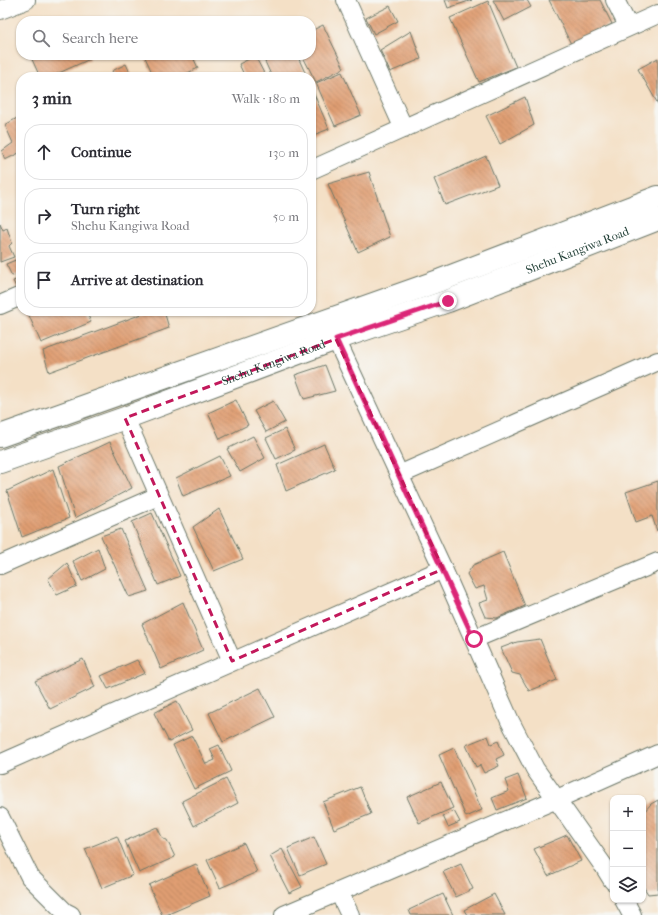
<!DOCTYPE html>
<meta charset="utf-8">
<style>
body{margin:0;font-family:"IM FELL French Canon",serif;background:#f2f2f3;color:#2b2b33}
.controls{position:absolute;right:12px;bottom:12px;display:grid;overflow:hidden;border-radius:8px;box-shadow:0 1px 3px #0004}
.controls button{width:36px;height:36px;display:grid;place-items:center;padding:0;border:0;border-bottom:1px solid #e1e1e2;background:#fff;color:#2b2b33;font:20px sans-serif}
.stop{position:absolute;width:12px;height:12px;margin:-9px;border:3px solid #db2777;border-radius:50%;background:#fff}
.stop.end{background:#db2777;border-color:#fff;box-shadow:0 1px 4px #0008}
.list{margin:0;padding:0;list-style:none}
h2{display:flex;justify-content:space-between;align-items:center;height:52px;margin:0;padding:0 16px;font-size:17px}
h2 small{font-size:13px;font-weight:400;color:#7c7c81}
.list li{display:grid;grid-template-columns:26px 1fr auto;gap:12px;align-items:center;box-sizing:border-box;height:56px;margin:0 8px 8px;padding:0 8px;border:1px solid #e1e1e2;border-radius:16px}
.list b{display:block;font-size:15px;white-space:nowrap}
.list p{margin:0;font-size:13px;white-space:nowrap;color:#7c7c81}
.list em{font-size:13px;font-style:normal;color:#7c7c81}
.icon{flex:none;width:22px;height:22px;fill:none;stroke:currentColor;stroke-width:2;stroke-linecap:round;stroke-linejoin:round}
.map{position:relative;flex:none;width:658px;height:915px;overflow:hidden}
.search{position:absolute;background:#fff;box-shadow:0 1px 3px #0004;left:16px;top:16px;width:300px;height:44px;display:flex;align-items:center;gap:10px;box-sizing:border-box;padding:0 14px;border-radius:16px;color:#7c7c81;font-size:15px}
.panel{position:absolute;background:#fff;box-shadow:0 1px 3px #0004;left:16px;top:72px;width:300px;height:244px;border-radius:16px}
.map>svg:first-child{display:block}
</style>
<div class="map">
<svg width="658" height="915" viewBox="0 0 658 915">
<defs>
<pattern id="building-back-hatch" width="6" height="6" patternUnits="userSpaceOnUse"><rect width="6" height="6" fill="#e09e72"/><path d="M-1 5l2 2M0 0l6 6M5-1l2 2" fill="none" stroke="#b5825e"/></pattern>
</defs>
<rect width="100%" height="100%" fill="#f6f6f2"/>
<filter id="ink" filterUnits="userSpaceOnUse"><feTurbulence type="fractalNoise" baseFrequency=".025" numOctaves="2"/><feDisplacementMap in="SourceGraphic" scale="8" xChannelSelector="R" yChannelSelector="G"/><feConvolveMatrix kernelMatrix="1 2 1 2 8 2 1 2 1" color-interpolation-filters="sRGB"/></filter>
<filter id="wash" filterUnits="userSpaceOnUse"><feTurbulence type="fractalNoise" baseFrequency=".012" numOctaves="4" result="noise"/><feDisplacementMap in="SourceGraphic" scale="16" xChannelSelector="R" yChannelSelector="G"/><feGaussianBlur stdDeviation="0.9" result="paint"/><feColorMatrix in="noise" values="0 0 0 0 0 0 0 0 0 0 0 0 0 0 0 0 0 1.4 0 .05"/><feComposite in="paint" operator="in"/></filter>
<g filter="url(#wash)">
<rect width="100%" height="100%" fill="#f4e0c6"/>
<g id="blocks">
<g fill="url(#building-back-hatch)">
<polygon points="445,0 472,0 448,8"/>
<polygon points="493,0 527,0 531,7 504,21"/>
<polygon points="549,0 600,0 612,24 571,44"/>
<polygon points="488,1 516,67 479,82 450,18"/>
<polygon points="390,6 398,21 374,34 366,18"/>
<polygon points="323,25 344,68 316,82 302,55 311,55 311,31"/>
<polygon points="411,31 421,59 390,72 380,50"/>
<polygon points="30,55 88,55 90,59 50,77 40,77"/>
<polygon points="144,55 192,55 198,68 179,77 154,77"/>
<polygon points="262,55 297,55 307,77 272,77"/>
<polygon points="255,56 266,77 245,77 239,64"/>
<polygon points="658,58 658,104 638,69"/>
<polygon points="126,64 132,77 115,77 112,71"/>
<polygon points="342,72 361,115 335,126 316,83"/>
<polygon points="311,87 329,129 311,136"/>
<polygon points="525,97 534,125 500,144 486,116"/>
<polygon points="17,118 21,127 21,152 5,160 2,151 13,143 5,125"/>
<polygon points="486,156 498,185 445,205 434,179"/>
<polygon points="369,172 390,237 358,252 328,184"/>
<polygon points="0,223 3,230 7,228 12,243 9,246 14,257 0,262"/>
<polygon points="18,259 21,265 21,274 12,276 6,264"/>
<polygon points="21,278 21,287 17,289 13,281"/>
<polygon points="27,311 86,311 91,322 41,343"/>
<polygon points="150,311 164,311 169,328 49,372 43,351"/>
<polygon points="325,365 335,391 304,399 295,375"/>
<polygon points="236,400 248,425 220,439 208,413"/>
<polygon points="273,401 285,422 266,432 254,411"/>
<polygon points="285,429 295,450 276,459 266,438"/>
<polygon points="253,436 265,458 240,472 227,449"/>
<polygon points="110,442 132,488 75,518 59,466"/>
<polygon points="324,444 335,469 286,491 277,465"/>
<polygon points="220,456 230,476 183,496 176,478"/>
<polygon points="53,469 69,518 22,537 7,491"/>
<polygon points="658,481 658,530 657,531 652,516 636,522 626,492"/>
<polygon points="219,509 243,559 214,571 193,527"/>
<polygon points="152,513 180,576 158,585 132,522"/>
<polygon points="121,529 148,591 129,597 101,536"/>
<polygon points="98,548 105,569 82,581 73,561"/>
<polygon points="503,552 525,606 497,618 485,617 479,603 488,600 484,586 475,589 467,574 473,565"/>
<polygon points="67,563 77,586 57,595 48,579"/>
<polygon points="183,602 203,650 161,669 142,624"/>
<polygon points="540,639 557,680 529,691 520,675 512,673 501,648 517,642"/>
<polygon points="83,659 95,687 50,709 35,681"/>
<polygon points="137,660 145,673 108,689 101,676"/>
<polygon points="260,688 275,717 223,742 209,713"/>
<polygon points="177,701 192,730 169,742 154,713"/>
<polygon points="192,736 206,764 215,760 210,749 219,745 231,771 194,789 173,745"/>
<polygon points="488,736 491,744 498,741 504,755 496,759 499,766 484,773 480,765 476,767 466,745"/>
<polygon points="454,748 482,810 466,817 439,755"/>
<polygon points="518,775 527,798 497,810 492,798 509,791 505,780"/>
<polygon points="226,779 238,803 194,826 182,801"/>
<polygon points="441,782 453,808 419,823 407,797"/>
<polygon points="360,787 371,814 334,829 323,802"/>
<polygon points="658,800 658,893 648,894 643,886 643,813 651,804"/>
<polygon points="454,811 460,822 448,827 443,816"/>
<polygon points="157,827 163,839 167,840 175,857 139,873 125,841"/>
<polygon points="567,835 581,861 548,876 534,849"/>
<polygon points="117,836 133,875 102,888 85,849"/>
<polygon points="314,837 326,864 300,875 288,848"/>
<polygon points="244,843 257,872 220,888 207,860"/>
<polygon points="282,849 302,887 289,893 270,856"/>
<polygon points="196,864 210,896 166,915 162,915 149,885"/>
<polygon points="461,864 473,889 456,897 443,872"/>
<polygon points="443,894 453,915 411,915 409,910"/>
<polygon points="494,894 505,915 467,915 464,910"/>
</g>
</g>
</g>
<g filter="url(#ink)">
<use href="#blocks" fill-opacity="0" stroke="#6a7667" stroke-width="1"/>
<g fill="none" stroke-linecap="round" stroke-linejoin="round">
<defs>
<g id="minor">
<polyline points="346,0 404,129"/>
<polyline points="615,0 628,26"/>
<polyline points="0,10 26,0"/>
<polyline points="311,170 658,14"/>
<polyline points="0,305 21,296"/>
<polyline points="336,339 443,569 510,721 535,769 605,868 613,881"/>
<polyline points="125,418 232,661"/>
<polyline points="399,475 658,361"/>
<polyline points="0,565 158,496"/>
<polyline points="474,639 658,562"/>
<polyline points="0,764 443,569"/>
<polyline points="0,817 30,877 65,912 71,915"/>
<polyline points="339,892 350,915"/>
<polyline points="624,900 632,915"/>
<polyline points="284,915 557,799 658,754"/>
</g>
<g id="secondary">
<polyline points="0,436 441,280 658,197"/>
<path id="s1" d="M 0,462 L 125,418 L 336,339 L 448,301 L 658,219"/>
</g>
</defs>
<use href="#minor" stroke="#6a7667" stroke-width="20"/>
<use href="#secondary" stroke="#6a7667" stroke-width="24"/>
<use href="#minor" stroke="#fff" stroke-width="18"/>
<use href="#secondary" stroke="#fff" stroke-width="22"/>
</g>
</g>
<g fill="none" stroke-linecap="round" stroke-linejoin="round" filter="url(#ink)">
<polyline stroke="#db2777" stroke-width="5" points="448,301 336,339 474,639"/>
</g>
<path fill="none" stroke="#c2185b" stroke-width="3" stroke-dasharray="8 5" stroke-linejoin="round" d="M 336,339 L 443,569 L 232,661 L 125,418 Z"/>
<g text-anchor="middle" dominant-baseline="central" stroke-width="3" stroke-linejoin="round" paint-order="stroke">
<g font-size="12" fill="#1f3d34" stroke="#f6f6f2">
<text stroke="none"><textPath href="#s1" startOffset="615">Shehu Kangiwa Road</textPath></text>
<text stroke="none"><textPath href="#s1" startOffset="291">Shehu Kangiwa Road</textPath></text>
</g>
</g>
</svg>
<div class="controls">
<button>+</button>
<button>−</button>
<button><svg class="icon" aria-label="layers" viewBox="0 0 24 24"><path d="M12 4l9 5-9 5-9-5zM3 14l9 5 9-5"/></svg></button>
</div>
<div class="stop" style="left:474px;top:639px"></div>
<div class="stop end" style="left:448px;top:301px"></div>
<div class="search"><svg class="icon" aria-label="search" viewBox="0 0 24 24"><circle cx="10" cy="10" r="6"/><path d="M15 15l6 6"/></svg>Search here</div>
<section class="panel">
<h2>3 min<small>Walk · 180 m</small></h2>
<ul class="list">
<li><svg class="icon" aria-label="ahead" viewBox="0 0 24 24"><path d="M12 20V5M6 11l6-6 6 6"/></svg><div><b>Continue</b></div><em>130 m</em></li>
<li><svg class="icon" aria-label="right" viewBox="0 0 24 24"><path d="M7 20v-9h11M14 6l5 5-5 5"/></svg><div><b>Turn right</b><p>Shehu Kangiwa Road</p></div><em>50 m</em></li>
<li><svg class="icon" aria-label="arrive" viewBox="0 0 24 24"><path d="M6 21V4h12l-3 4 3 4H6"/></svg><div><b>Arrive at destination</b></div></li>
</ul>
</section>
</div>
